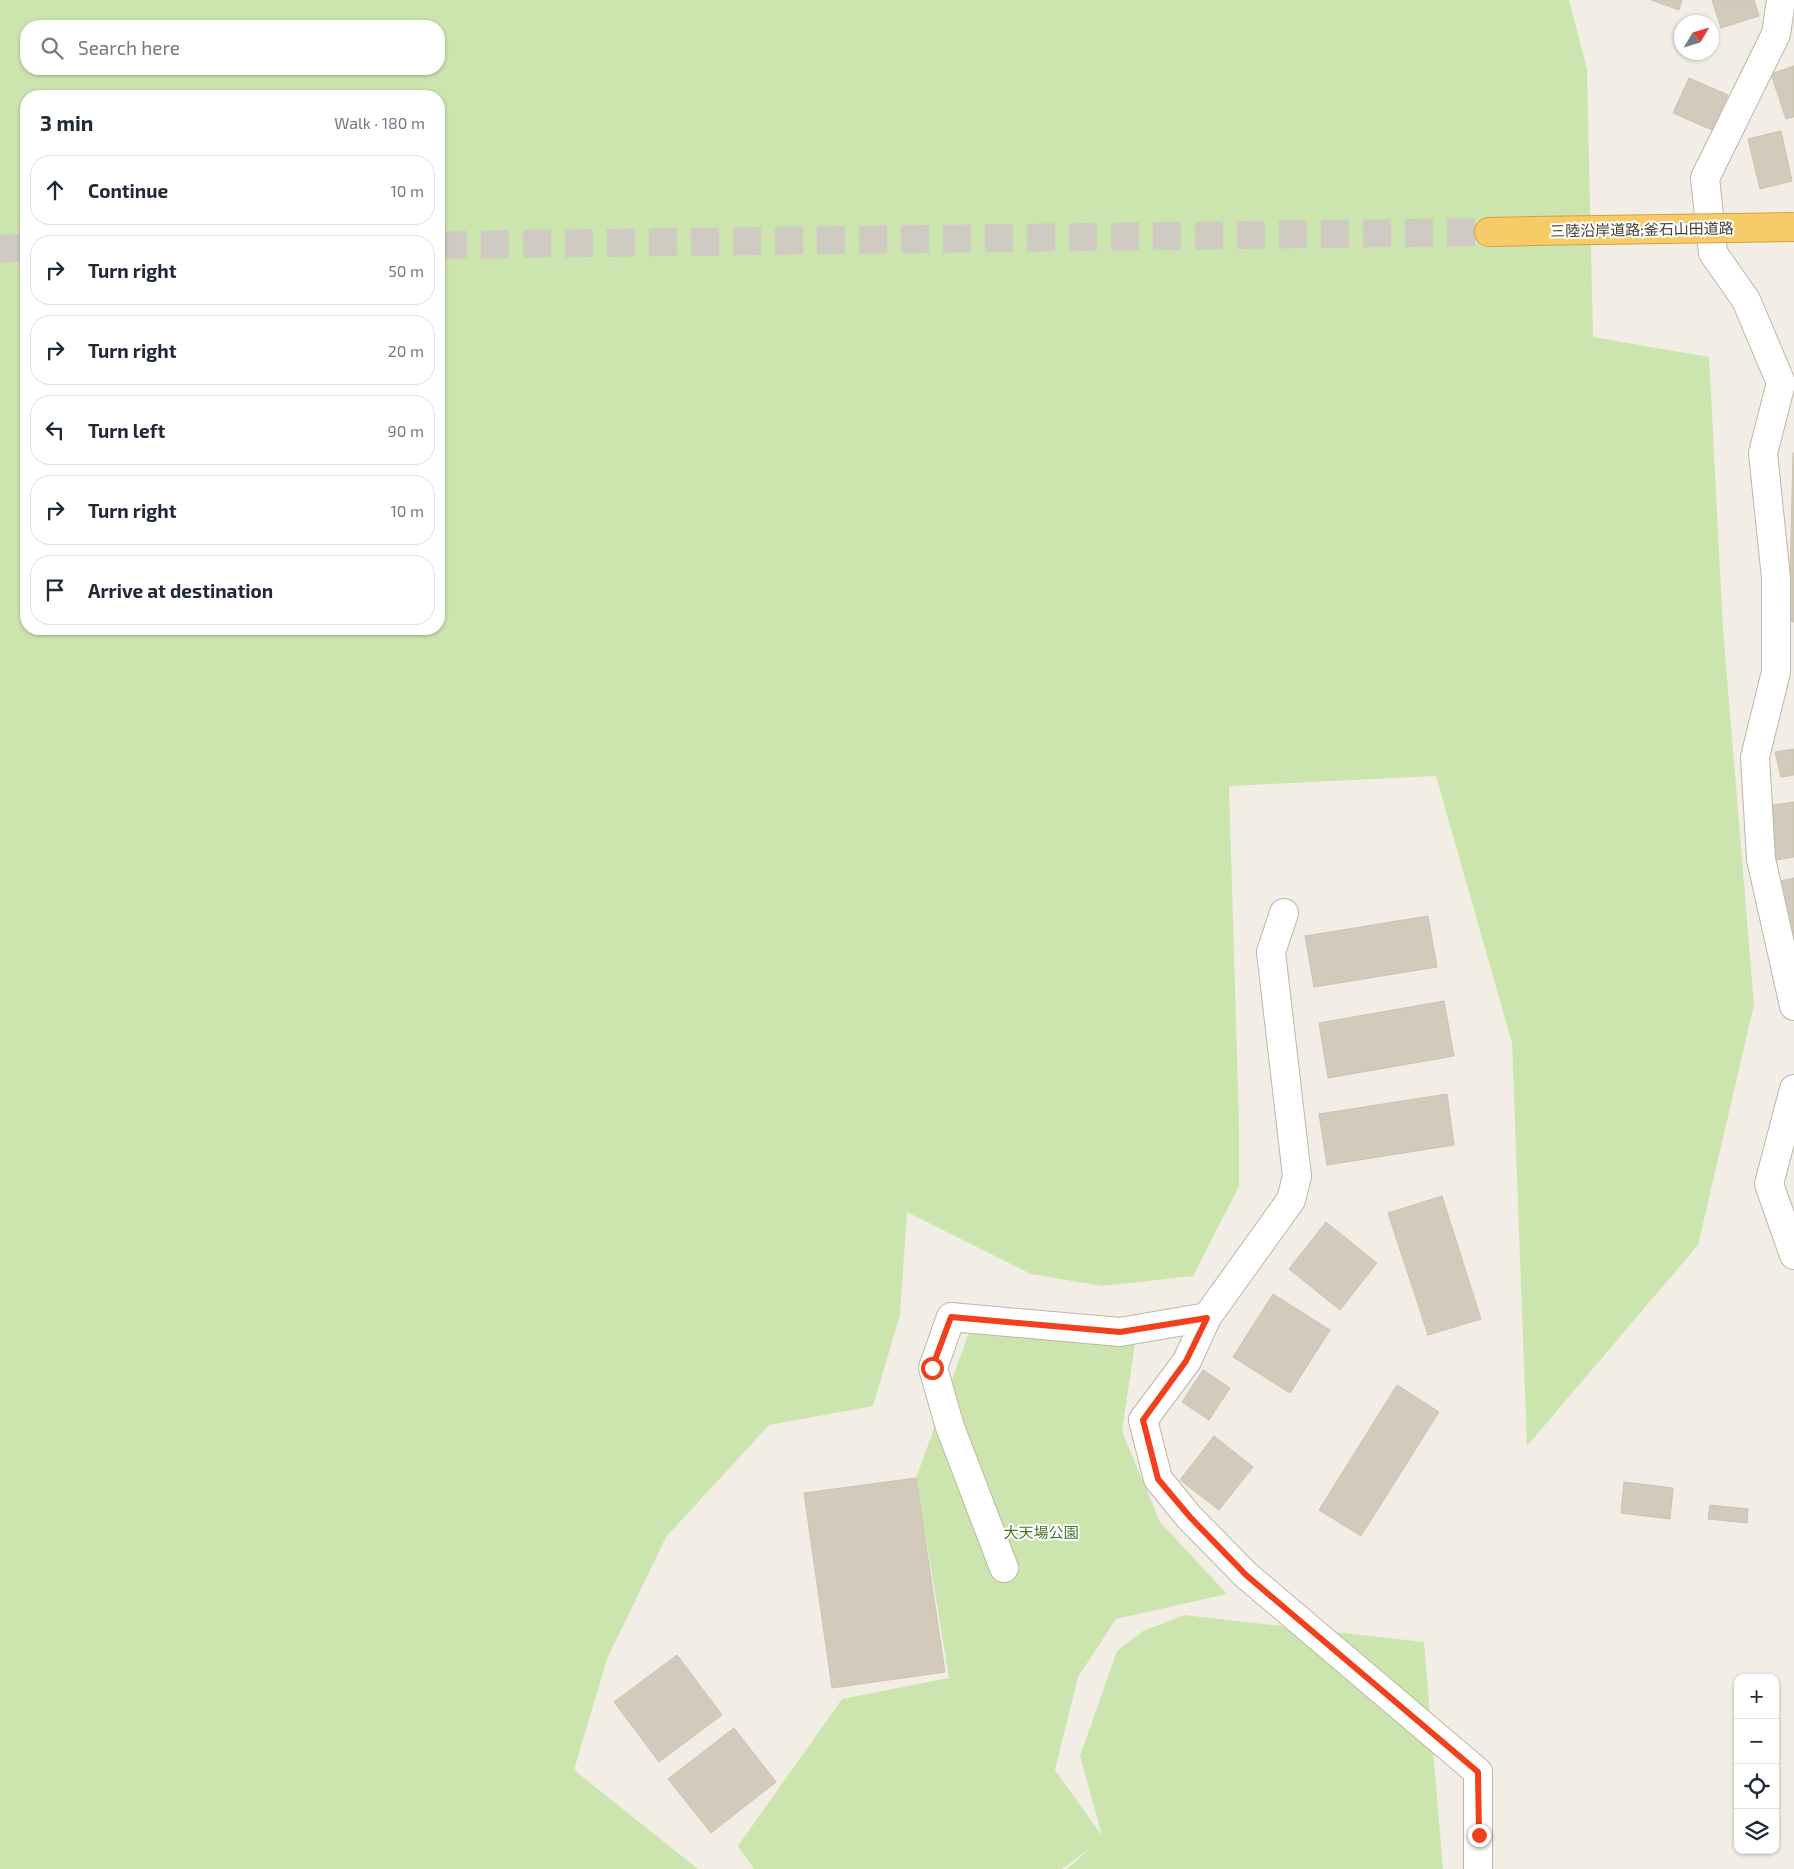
<!DOCTYPE html>
<meta charset="utf-8">
<style>
body{margin:0;font-family:"Exo 2","Noto Sans JP",sans-serif;background:#f6f6f7;color:#1f2937}
.controls{position:absolute;right:15px;bottom:15px;display:grid;overflow:hidden;border-radius:10px;box-shadow:0 1px 4px #0004}
.controls button{width:45px;height:45px;display:grid;place-items:center;padding:0;border:0;border-bottom:1px solid #e0e1e3;background:#fff;color:#1f2937;font:25px sans-serif}
.compass{position:absolute;left:1674px;top:15px;width:45px;height:45px;border-radius:50%;background:#fff;box-shadow:0 1px 4px #0004;rotate:52deg}
.stop{position:absolute;width:15px;height:15px;margin:-11px;border:4px solid #f23f1c;border-radius:50%;background:#fff}
.stop.end{background:#f23f1c;border-color:#fff;box-shadow:0 1px 5px #0008}
.list{margin:0;padding:0;list-style:none}
h2{display:flex;justify-content:space-between;align-items:center;height:65px;margin:0;padding:0 20px;font-size:21px}
h2 small{font-size:16px;font-weight:400;color:#747a83}
.list li{display:grid;grid-template-columns:32px 1fr auto;gap:15px;align-items:center;box-sizing:border-box;height:70px;margin:0 10px 10px;padding:0 10px;border:1px solid #e0e1e3;border-radius:20px}
.list b{display:block;font-size:19px;white-space:nowrap}
.list em{font-size:16px;font-style:normal;color:#747a83}
.icon{flex:none;width:28px;height:28px;fill:none;stroke:currentColor;stroke-width:2;stroke-linecap:round;stroke-linejoin:round}
.map{position:relative;flex:none;width:1794px;height:1869px;overflow:hidden}
.search{position:absolute;background:#fff;box-shadow:0 1px 4px #0004;left:20px;top:20px;width:425px;height:55px;display:flex;align-items:center;gap:12px;box-sizing:border-box;padding:0 18px;border-radius:20px;color:#747a83;font-size:19px}
.panel{position:absolute;background:#fff;box-shadow:0 1px 4px #0004;left:20px;top:90px;width:425px;height:545px;border-radius:20px}
.map>svg:first-child{display:block}
</style>
<div class="map">
<svg width="1794" height="1869" viewBox="0 0 1794 1869">
<rect width="100%" height="100%" fill="#f2eee5"/>
<g fill="#cce5af" fill-rule="evenodd">
<path d="M 0,0 L 1569,0 L 1587,69 L 1593,337 L 1709,357 L 1723,629 L 1754,1005 L 1698,1245 L 1527,1446 L 1512,1043 L 1436,776 L 1229,786 L 1239,1123 L 1239,1186 L 1193,1276 L 1102,1286 L 1031,1274 L 907,1212 L 900,1315 L 873,1406 L 769,1425 L 666,1537 L 607,1659 L 574,1770 L 698,1869 L 0,1869 ZM 26,26 L 439,26 L 439,69 L 26,69 ZM 26,96 L 439,96 L 439,629 L 26,629 Z"/>
<polygon points="974,1319 1137,1330 1122,1431 1160,1522 1227,1594 1116,1619 1078,1677 1055,1770 1102,1836 1080,1756 1117,1651 1143,1631 1184,1615 1424,1642 1443,1869 1067,1869 1094,1845 1062,1869 754,1869 738,1846 842,1699 949,1678 916,1478"/>
</g>
<g fill="#d3cabb" stroke="#cdc2ae">
<polygon points="1651,0 1682,0 1679,10"/>
<polygon points="1712,0 1754,0 1759,16 1721,28"/>
<polygon points="1794,66 1794,117 1786,119 1771,74"/>
<polygon points="1689,78 1728,95 1712,130 1673,113"/>
<polygon points="1781,131 1792,181 1760,189 1748,139"/>
<polygon points="1793,453 1794,453 1794,622 1789,621"/>
<polygon points="1794,749 1794,775 1781,777 1775,752"/>
<polygon points="1794,802 1794,857 1776,860 1766,806"/>
<polygon points="1794,878 1794,945 1793,945 1780,881"/>
<polygon points="1428,916 1437,967 1314,987 1305,936"/>
<polygon points="1444,1001 1454,1056 1328,1078 1319,1023"/>
<polygon points="1447,1094 1454,1145 1327,1165 1319,1114"/>
<polygon points="1442,1196 1481,1319 1428,1335 1388,1213"/>
<polygon points="1326,1222 1377,1263 1340,1310 1289,1269"/>
<polygon points="1273,1294 1330,1330 1290,1393 1233,1357"/>
<polygon points="1203,1370 1230,1388 1209,1420 1182,1402"/>
<polygon points="1397,1385 1439,1412 1361,1536 1319,1510"/>
<polygon points="1214,1436 1253,1467 1219,1510 1180,1480"/>
<polygon points="916,1478 945,1672 832,1688 804,1493"/>
<polygon points="1624,1482 1673,1488 1670,1519 1621,1513"/>
<polygon points="1710,1505 1748,1509 1747,1523 1708,1519"/>
<polygon points="677,1655 722,1715 659,1762 614,1702"/>
<polygon points="734,1728 776,1782 711,1833 668,1779"/>
</g>
<g fill="none" stroke-linecap="round" stroke-linejoin="round">
<g stroke="#cfcbc2" stroke-width="28" stroke-dasharray="28 14" stroke-linecap="butt">
<polyline points="439,245 1489,232"/>
<polyline points="0,249 26,248"/>
</g>
<defs>
<g id="minor">
<polyline points="1781,0 1776,34 1705,178 1713,253 1746,300 1781,383 1763,453 1776,578 1776,672 1755,757 1761,859 1794,1006"/>
<polyline points="1284,913 1271,952 1297,1176 1291,1200 1207,1317 1187,1361 1143,1420 1158,1479 1189,1517 1246,1575 1478,1772 1478,1869"/>
<polyline points="1794,1089 1769,1184 1794,1255"/>
<polyline points="1004,1568 950,1427 933,1368 951,1317 1120,1332 1207,1317"/>
</g>
<polyline id="highway" points="1489,232 1532,231"/>
</defs>
<use href="#minor" stroke="#bdb6a8" stroke-width="30"/>
<use href="#highway" stroke="#d79f3a" stroke-width="30"/>
<use href="#minor" stroke="#fff" stroke-width="28"/>
<use href="#highway" stroke="#f8cb69" stroke-width="28"/>
<defs>
<polyline id="highway-bridge" points="1532,231 1794,227"/>
</defs>
<use href="#highway-bridge" stroke="#d79f3a" stroke-width="30" stroke-linecap="butt"/>
<use href="#highway-bridge" stroke="#f8cb69" stroke-width="28"/>
</g>
<g fill="none" stroke-linecap="round" stroke-linejoin="round">
<polyline stroke="#f23f1c" stroke-width="6" points="932,1368 951,1317 1120,1332 1207,1318 1186,1361 1143,1420 1158,1479 1190,1517 1246,1575 1478,1772 1479,1835"/>
</g>
<g text-anchor="middle" dominant-baseline="central" stroke-width="4" stroke-linejoin="round" paint-order="stroke">
<g font-size="15" fill="#443e35" stroke="#fff">
<text transform="translate(1642 229) rotate(-1)">三陸沿岸道路;釜石山田道路</text>
</g>
<g font-size="15" fill="#45732b" stroke="#fff">
<text x="1041" y="1532">大天場公園</text>
</g>
</g>
</svg>
<div class="controls">
<button>+</button>
<button>−</button>
<button><svg class="icon" aria-label="locate" viewBox="0 0 24 24"><circle cx="12" cy="12" r="6"/><path d="M12 2v4M12 18v4M2 12h4M18 12h4"/></svg></button>
<button><svg class="icon" aria-label="layers" viewBox="0 0 24 24"><path d="M12 4l9 5-9 5-9-5zM3 14l9 5 9-5"/></svg></button>
</div>
<svg class="compass" viewBox="-18 -18 36 36"><path d="M0-13l5 13h-10z" fill="#e53935"/><path d="M0 13l5-13h-10z" fill="#747a83"/></svg>
<div class="stop" style="left:932px;top:1368px"></div>
<div class="stop end" style="left:1479px;top:1835px"></div>
<div class="search"><svg class="icon" aria-label="search" viewBox="0 0 24 24"><circle cx="10" cy="10" r="6"/><path d="M15 15l6 6"/></svg>Search here</div>
<section class="panel">
<h2>3 min<small>Walk · 180 m</small></h2>
<ul class="list">
<li><svg class="icon" aria-label="ahead" viewBox="0 0 24 24"><path d="M12 20V5M6 11l6-6 6 6"/></svg><div><b>Continue</b></div><em>10 m</em></li>
<li><svg class="icon" aria-label="right" viewBox="0 0 24 24"><path d="M7 20v-9h11M14 6l5 5-5 5"/></svg><div><b>Turn right</b></div><em>50 m</em></li>
<li><svg class="icon" aria-label="right" viewBox="0 0 24 24"><path d="M7 20v-9h11M14 6l5 5-5 5"/></svg><div><b>Turn right</b></div><em>20 m</em></li>
<li><svg class="icon" aria-label="left" viewBox="0 0 24 24"><path d="M17 20v-9H6M10 6l-5 5 5 5"/></svg><div><b>Turn left</b></div><em>90 m</em></li>
<li><svg class="icon" aria-label="right" viewBox="0 0 24 24"><path d="M7 20v-9h11M14 6l5 5-5 5"/></svg><div><b>Turn right</b></div><em>10 m</em></li>
<li><svg class="icon" aria-label="arrive" viewBox="0 0 24 24"><path d="M6 21V4h12l-3 4 3 4H6"/></svg><div><b>Arrive at destination</b></div></li>
</ul>
</section>
</div>
